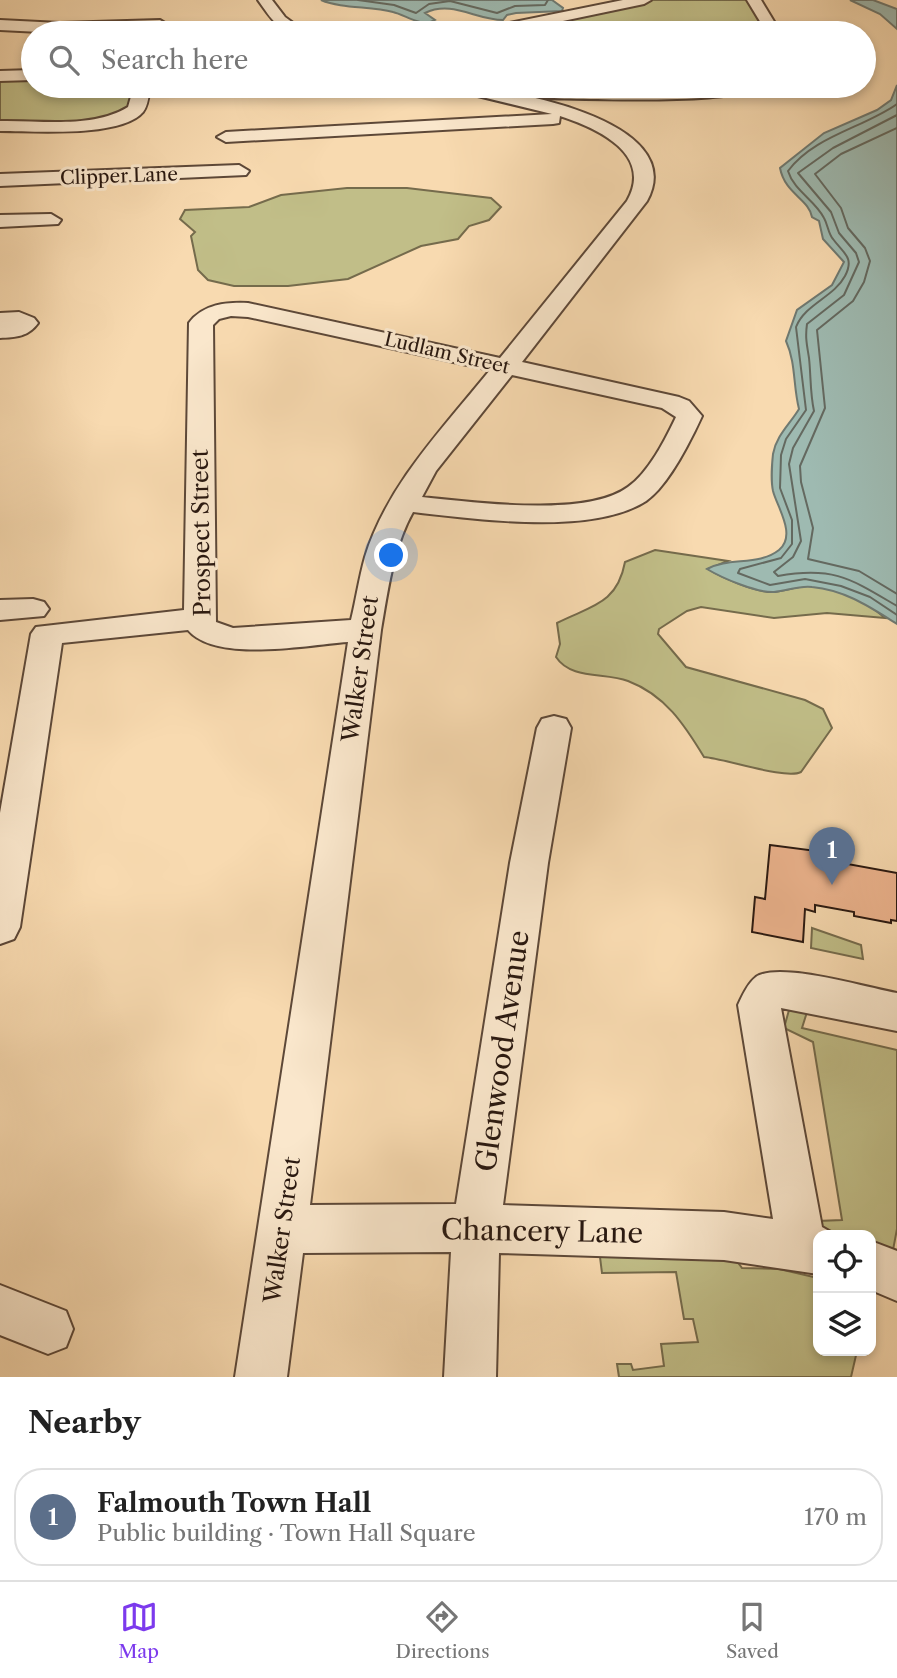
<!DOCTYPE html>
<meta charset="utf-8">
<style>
body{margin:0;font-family:"Libre Caslon Text",serif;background:#f2f2f2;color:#222}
.controls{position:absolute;right:21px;bottom:21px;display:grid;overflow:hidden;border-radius:14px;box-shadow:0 4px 10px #0003}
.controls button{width:63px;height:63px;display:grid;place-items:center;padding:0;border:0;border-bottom:2px solid #e0e0e0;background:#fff;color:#222;font:35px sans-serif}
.you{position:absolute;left:392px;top:556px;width:24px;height:24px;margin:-18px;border:5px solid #fff;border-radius:50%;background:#1a73e8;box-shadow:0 0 0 10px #1a73e833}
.badge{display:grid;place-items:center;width:46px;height:46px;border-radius:50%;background:#7c3aed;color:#fff;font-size:23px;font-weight:700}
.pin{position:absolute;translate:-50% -58px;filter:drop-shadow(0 2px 4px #0008)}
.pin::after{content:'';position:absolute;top:37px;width:24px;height:21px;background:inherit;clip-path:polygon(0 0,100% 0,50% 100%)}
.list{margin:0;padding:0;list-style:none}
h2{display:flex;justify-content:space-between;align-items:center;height:91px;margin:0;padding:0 28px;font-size:30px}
h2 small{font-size:23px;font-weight:400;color:#767676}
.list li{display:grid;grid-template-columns:46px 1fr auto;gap:21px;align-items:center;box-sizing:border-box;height:98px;margin:0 14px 14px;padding:0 14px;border:2px solid #e0e0e0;border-radius:28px}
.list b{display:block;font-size:26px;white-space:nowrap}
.list p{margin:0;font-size:23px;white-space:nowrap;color:#767676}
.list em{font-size:23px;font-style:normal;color:#767676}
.icon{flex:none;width:38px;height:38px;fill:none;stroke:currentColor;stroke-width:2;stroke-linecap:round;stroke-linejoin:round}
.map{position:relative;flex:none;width:897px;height:1377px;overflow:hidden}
.search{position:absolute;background:#fff;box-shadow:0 4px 10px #0003;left:21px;right:21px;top:21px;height:77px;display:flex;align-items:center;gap:18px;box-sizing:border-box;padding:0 24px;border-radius:38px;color:#767676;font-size:26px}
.sheet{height:203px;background:#fff}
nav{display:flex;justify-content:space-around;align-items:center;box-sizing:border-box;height:98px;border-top:2px solid #e0e0e0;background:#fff;font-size:19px;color:#767676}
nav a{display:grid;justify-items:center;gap:4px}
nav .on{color:#7c3aed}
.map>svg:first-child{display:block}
</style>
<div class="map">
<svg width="897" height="1377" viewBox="0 0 897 1377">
<rect width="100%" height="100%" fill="#f8dab0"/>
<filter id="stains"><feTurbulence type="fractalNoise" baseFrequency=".00286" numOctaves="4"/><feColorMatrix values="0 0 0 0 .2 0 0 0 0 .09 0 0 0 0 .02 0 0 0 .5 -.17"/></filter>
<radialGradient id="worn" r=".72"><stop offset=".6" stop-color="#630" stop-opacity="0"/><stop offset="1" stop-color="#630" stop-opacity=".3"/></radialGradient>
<g fill="#c1be88" stroke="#756b4c" stroke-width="2">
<polygon points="653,0 749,0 770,33 493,33"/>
<path d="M 33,77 L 33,86 L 136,86 C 134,96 131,109 121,114 C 90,128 34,123 0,125 L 0,78 Z"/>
<polygon points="468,86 740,86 679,93 492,91"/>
<polygon points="347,188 407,188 491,198 501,207 489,220 469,226 458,239 421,246 348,279 288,286 234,286 208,280 198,270 191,236 195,232 180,219 185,210 249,207 281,195"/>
<path d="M 655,550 L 728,561 L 708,569 C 722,578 751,590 768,592 C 781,593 793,587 806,586 C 833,585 865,600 885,618 L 827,613 L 774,618 L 701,607 L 687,611 L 659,629 L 658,634 L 686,667 L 805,700 L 823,709 L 832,728 L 801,772 C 786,780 727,759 704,757 C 684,724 665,695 628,681 C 605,672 571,680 556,657 L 560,644 L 557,623 C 590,606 617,605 625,562 Z"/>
<polygon points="812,928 861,945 863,959 811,948"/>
<polygon points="794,1006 807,1012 802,1028 897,1050 897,1229 893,1250 897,1262 871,1251 871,1235 823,1235 818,1221 842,1220 813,1042 784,1028 789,1010"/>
<polygon points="599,1249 731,1253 742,1268 779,1269 818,1278 818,1351 857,1351 851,1377 619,1377 617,1364 631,1364 633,1370 664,1366 661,1344 698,1342 693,1319 684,1319 676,1272 602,1273"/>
</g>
<g fill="#9ebab1" stroke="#6f7971" stroke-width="2">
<path d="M 321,0 L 552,0 L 563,8 L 562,11 L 516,13 L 507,15 L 503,20 C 476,20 452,0 425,13 L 435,20 C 421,28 406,15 393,12 C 370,6 342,9 321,0 Z"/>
<polygon points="850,0 873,0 897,9 897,29 880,14"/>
<path d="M 897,85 L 897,624 C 870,607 845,590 812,587 C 800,585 787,591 774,592 C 757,593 722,578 707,569 C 729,557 759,566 779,550 C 797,535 777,507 773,491 C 771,482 772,463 773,454 C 776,436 790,424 799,409 C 793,386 796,363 786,341 L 797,310 L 832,285 L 844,262 L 823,239 L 819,221 L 812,217 C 809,199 785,194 780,168 L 824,133 L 877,110 L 891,100 Z"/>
</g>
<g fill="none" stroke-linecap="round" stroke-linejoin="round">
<g stroke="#646960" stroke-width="2">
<polyline points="358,0 394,5 416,13 429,4 450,1 497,13 515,6 545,5 548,0"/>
<path d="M 897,104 C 863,128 814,136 788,171 C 794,191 815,200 824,218 C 828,225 828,233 833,239 C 843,253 855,257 845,276 C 834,297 805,304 796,327 L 806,410 L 786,439 L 781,455 L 780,488 L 792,520 L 792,544 L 781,558 L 740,569 L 738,573 L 770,585 L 805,579 L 841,586 L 870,597 L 897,615"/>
<path d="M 897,115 L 833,148 L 798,173 L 831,212 L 839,233 L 856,253 L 859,262 L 844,295 L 807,324 C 805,338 807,345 809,358 C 811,376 810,393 814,411 L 793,448 L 789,464 L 801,541 L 793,557 L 774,572 L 778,576 C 834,566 851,579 897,606"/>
<polyline points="897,128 841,154 815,174 841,208 848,228 865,248 870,261 864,282 853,301 817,330 825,408 800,466 801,482 813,528 808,559 859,571 897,594"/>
</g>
</g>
<polygon fill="#edb48e" stroke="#291810" stroke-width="2" points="770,845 832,853 831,861 897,873 897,921 891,920 891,923 854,916 854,912 815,905 815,912 805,909 803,942 752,932 755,897 765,899"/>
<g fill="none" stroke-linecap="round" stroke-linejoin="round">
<defs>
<g id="minor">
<path d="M 258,0 L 272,0 L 285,17 L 307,33 C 279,34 273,21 258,0 Z"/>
<polygon points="623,0 651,0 644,4 506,33 477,33 485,28"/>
<polygon points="747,0 761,0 781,33 767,33"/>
<polygon points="0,20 60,23 160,20 168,25 160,30 60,33 0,30"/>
<polygon points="33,70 33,80 0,81 0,71"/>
<path d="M 134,86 L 150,86 C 149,94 148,106 143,112 C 121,138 32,131 0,131 L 0,121 C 39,120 93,129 128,107 Z"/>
<path d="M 451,86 C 501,86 692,119 647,201 L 522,362 L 679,397 L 689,401 L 702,416 C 691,440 668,486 646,501 C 592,536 475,519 413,512 C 393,548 388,590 381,630 L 310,1205 L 456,1204 L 510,863 L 537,728 L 542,719 L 554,716 L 566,719 L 571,728 L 548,863 L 503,1205 L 724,1212 L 773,1219 L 738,1005 C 742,996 748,983 756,977 C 779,961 868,988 897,993 L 897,1031 L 781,1008 L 822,1227 L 836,1235 L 818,1235 L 818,1274 L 724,1260 L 499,1253 L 496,1377 L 444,1377 L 451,1252 L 303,1253 L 287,1377 L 235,1377 L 348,642 C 306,645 216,663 188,630 L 62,643 L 20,927 L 14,939 L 0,944 L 0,813 L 31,634 L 36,627 L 184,610 L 189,323 C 203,304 227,302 248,303 L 500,358 L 627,201 C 654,154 597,128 560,116 L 559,123 L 553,124 L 226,142 L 217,137 L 226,132 L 552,114 L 453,90 ZM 231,316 L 248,317 L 490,370 C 444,427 387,485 365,557 C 359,578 356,600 351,620 L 233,628 L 216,622 L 213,325 L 219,319 ZM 512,375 L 662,408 L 676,417 C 665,440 649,472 628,487 C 586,518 473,502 422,497 L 436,471 Z"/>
<path d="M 719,86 L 757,86 C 738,106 572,98 537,98 L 529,93 L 537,88 L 700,89 Z"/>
<polygon points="239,165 249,171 246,175 0,186 0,174"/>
<polygon points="51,214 61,220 58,224 0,227 0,215"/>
<path d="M 19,312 L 34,318 L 38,323 C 28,337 16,337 0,338 L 0,313 Z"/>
<polygon points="33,599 44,602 49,609 44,616 0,620 0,600"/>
<polygon points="871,1241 897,1251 897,1301 871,1290"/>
<polygon points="0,1285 66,1311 73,1329 66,1347 48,1354 0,1335"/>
</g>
</defs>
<use href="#minor" stroke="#5d4838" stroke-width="4"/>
<use href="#minor" fill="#fae7cc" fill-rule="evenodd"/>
</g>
<g text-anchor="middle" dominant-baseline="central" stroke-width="6" stroke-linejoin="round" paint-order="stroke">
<g font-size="19" fill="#291810" stroke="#fae7cc">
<text transform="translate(119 176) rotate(-2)">Clipper Lane</text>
<text transform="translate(447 353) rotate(13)">Ludlam Street</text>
</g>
<g font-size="23" fill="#291810" stroke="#fae7cc">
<text transform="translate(201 533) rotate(-91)">Prospect Street</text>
<text transform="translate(360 669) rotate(-82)">Walker Street</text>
<text transform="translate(282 1230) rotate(-82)">Walker Street</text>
</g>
<g font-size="28" fill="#291810" stroke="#fae7cc">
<text transform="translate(502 1051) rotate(-82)">Glenwood Avenue</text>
<text transform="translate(542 1231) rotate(1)">Chancery Lane</text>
</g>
</g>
<rect width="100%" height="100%" filter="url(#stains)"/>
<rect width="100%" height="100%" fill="url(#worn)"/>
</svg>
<div class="controls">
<button><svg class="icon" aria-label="locate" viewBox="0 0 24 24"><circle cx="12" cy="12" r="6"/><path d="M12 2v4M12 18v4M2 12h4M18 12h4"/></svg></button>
<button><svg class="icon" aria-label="layers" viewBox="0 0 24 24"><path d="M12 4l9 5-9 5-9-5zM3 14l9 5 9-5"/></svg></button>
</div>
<div class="you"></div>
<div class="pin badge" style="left:832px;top:885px;background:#5c6f8a">1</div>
<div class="search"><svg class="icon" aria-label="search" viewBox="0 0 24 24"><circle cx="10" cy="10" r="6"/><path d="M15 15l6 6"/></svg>Search here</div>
</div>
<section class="sheet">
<h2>Nearby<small></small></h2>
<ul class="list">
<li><span class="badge" style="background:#5c6f8a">1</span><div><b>Falmouth Town Hall</b><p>Public building · Town Hall Square</p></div><em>170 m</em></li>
</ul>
</section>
<nav>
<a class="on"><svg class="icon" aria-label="map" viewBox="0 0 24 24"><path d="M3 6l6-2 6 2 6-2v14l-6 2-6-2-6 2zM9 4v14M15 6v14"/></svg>Map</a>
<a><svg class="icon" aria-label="directions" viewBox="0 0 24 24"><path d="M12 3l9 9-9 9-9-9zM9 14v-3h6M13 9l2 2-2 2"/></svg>Directions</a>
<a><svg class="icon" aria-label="saved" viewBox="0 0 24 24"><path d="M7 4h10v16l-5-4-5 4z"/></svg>Saved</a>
</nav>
